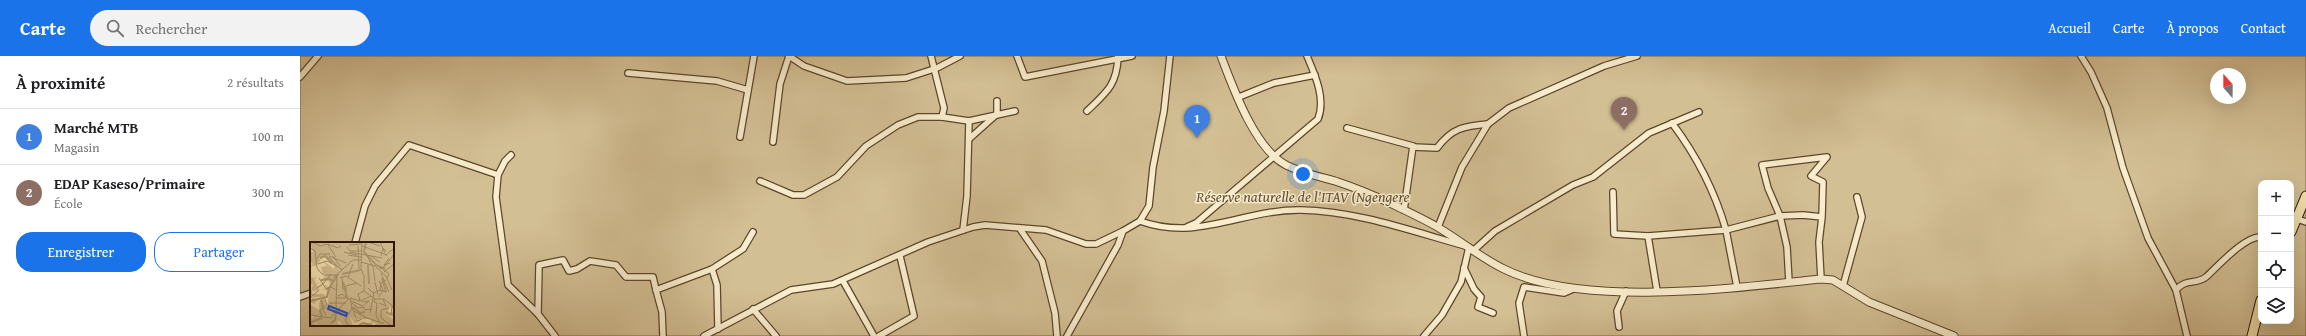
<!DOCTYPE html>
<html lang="fr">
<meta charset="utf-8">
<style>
body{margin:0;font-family:"Gentium Book Plus",serif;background:#f2f2f2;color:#202124}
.controls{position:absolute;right:12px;bottom:12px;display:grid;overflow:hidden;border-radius:8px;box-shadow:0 4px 16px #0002}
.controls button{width:36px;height:36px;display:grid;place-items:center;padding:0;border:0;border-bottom:1px solid #e0e0e0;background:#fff;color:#202124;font:20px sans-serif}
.compass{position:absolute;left:1910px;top:12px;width:36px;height:36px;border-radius:50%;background:#fff;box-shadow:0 4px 16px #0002;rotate:339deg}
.you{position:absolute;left:1003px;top:118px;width:14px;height:14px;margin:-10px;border:3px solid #fff;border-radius:50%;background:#1a73e8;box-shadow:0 0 0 6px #1a73e833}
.badge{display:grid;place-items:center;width:26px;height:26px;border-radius:50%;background:#1a73e8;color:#fff;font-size:13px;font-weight:700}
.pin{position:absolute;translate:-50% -33px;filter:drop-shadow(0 1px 2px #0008)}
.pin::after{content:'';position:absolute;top:21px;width:14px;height:12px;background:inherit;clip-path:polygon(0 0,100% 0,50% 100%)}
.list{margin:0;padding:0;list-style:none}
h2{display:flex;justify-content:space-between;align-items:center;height:52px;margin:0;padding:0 16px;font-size:17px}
h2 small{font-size:13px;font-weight:400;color:#757577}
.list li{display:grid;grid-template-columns:26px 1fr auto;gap:12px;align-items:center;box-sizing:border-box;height:56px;padding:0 16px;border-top:1px solid #e0e0e0}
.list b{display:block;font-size:15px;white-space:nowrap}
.list p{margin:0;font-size:13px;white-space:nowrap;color:#757577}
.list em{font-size:13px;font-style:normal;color:#757577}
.actions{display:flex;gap:8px;padding:12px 16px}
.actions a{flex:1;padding:9px 0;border:1px solid #1a73e8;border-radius:16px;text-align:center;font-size:14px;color:#1a73e8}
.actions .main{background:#1a73e8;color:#fff}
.icon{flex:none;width:22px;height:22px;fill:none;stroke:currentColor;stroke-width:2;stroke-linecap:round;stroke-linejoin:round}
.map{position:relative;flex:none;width:2006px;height:280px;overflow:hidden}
header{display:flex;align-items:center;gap:24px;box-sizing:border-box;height:56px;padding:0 20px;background:#1a73e8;color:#fff}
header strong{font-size:19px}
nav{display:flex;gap:22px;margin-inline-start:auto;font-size:14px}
.search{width:280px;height:36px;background:#f2f2f2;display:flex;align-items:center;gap:10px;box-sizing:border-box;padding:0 14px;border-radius:22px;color:#757577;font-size:15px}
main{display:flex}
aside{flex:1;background:#fff}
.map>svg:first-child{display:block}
</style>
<header>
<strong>Carte</strong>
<div class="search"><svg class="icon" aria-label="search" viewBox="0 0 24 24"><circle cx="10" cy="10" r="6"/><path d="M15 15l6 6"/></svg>Rechercher</div>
<nav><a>Accueil</a><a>Carte</a><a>À propos</a><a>Contact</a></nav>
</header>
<main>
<aside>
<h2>À proximité<small>2 résultats</small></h2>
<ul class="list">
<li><span class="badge" style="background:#3f7fe0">1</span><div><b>Marché MTB</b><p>Magasin</p></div><em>100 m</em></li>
<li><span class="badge" style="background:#8d6e63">2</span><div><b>EDAP Kaseso/Primaire</b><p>École</p></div><em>300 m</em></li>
</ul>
<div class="actions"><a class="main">Enregistrer</a><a>Partager</a></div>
</aside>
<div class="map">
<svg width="2006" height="280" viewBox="0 0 2006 280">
<rect width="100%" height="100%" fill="#f6e3b2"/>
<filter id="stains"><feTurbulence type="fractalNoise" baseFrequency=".005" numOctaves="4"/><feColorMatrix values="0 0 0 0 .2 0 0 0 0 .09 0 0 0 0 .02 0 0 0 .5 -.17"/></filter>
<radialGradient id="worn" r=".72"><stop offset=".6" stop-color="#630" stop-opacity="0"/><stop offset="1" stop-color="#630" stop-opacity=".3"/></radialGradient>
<path fill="#d3bf94" stroke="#7e684a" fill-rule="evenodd" d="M 0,0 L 2006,0 L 2006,280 L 0,280 ZM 1916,18 L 1940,18 L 1940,42 L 1916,42 ZM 1961,127 L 1991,127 L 1991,265 L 1961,265 ZM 11,187 L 93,187 L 93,269 L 11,269 Z"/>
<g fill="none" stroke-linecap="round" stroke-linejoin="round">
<defs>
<g id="minor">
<polyline points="489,0 504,10 547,25 606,22 637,12 660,0"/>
<polyline points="631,0 644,52 642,61"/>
<polyline points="717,0 725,21 832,0"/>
<polyline points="1781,0 1791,16 1807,52 1823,112 1848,182 1876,234 1887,280"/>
<polyline points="328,17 417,25 448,34"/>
<polyline points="0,21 18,0"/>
<polyline points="939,41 974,27 1015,19"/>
<path d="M 787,55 C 806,37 817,29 818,1"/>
<polyline points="1047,72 1113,90 1104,154"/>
<polyline points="440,81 454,0"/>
<polyline points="669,83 697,58 697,45"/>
<polyline points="473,86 480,28 489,0"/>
<path d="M 1113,91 L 1137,92 C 1152,72 1164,70 1188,68"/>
<polyline points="211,99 205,105 198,119 196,141 208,229 238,258 255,280"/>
<polyline points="460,125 493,139 504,139 537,121 566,90 598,69 618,61 642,61 669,65 715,55"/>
<polyline points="1313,136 1314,178 1348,180"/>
<polyline points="1997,163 2006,166"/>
<path d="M 840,165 C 898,186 944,153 1001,154 C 1058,155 1114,176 1169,191 L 1161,226 L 1142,259 L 1124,280"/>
<path d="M 887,171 L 896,167 L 1018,63 C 1026,43 1015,19 1007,0"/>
<polyline points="1138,171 1162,111 1188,68 1209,52 1304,10 1337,0"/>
<polyline points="720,173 742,205 755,257 757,280"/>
<polyline points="663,174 667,140 669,65"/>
<polyline points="55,187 65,150 75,130 109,89 198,119"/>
<polyline points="1174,194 1195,175 1273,129 1293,121 1349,77 1399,56"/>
<polyline points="1164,212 1174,233 1181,241 1178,251 1193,257"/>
<polyline points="412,213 417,229 418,273"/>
<polyline points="1521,223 1519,186 1522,161 1503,159 1480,160 1468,132 1462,109 1527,101 1511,120 1523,126 1522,161"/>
<polyline points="543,225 574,280"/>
<polyline points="1543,230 1562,161 1557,141"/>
<polyline points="1437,231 1426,174 1480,160 1487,191 1489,226"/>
<path d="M 1876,234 C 1886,222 1896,229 1906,221 C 1917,211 1946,179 1961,181"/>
<path d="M 1357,235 L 1348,180 L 1426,174 C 1415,136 1396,99 1372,67"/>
<polyline points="0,241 11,237"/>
<polyline points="453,253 476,280"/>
<polyline points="238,258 239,209 263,204 269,215 277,213 290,205 316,209 326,221 353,221 356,234"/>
<polyline points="1319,271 1317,255 1326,235"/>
<polyline points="363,280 362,256 356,234 412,213 443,193 453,176"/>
<polyline points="404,280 491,234 533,228 628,186 673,171 685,169 746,174 786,188 796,188 823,175"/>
<polyline points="579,280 614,260 600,200"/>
<polyline points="767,280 818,189 823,175 840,165 849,150 853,111 864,55 870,0"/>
<polyline points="1224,280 1219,247 1224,231 1264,237 1273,233"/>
</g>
<path id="tertiary" d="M 921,0 C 933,32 955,93 986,109 C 1002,117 1021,121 1038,126 C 1056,132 1073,139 1090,147 C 1106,155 1124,163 1139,172 C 1161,185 1181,202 1204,213 C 1282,252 1435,232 1521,223 L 1533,224 L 1569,246 L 1654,280"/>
<g id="trunk">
<polyline points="1991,176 2006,140"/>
<polyline points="1952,280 1961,244"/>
</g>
</defs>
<use href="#minor" stroke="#5c462c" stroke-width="8"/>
<use href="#tertiary" stroke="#5c462c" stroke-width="9"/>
<use href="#trunk" stroke="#291200" stroke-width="11"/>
<use href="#minor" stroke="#f9edcd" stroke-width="5.5"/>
<use href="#tertiary" stroke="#f9edcd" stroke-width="7"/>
<use href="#trunk" stroke="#f6e3b2" stroke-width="9"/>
</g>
<g text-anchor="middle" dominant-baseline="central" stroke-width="3" stroke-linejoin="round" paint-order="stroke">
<g font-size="15" font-style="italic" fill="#644f34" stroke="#f9edcd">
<text x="1003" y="140">Réserve naturelle de l'ITAV (Ngengere</text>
</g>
</g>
<g transform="translate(10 186)">
<rect width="84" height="84" fill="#f6e3b2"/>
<path d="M 0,0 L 84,0 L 84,68 L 80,64 L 78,70 L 84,70 L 84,75 L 76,72 L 84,78 L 84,84 L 64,84 L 66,81 L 62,80 L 63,82 L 59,84 L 57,82 L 62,80 L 60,77 L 47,77 L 46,74 L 44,76 L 47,80 L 53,79 L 45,81 L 40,75 L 43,84 L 33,84 L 29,79 L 27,80 L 31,84 L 15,84 L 17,81 L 15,84 L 8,84 L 5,79 L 6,84 L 1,84 L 0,74 L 4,76 L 0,71 L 0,62 L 9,68 L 9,61 L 14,55 L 5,55 L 3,58 L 7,59 L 4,62 L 0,59 L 4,55 L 0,53 L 3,42 L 0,42 L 0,33 L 2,36 L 7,35 L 4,37 L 9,48 L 2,49 L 2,52 L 14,52 L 16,57 L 15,61 L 18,62 L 19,49 L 12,47 L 18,47 L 16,46 L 15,43 L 20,46 L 21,44 L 18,37 L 12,39 L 16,32 L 13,32 L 11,25 L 17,24 L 12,18 L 23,26 L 22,29 L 25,24 L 14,13 L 7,23 L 0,25 L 3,22 L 0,19 L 0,10 L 3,10 Z" fill="#d3bf94"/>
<path fill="none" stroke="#b09c75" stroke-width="2" d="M 56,0 L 54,10 L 66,23 L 75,27M 10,16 L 15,14 L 22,21M 58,23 L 59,42M 32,32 L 51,28M 72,36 L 76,50M 11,38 L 20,37 L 23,39M 33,40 L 37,55M 11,58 L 13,65 L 10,69 L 12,74M 0,59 L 17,55 L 19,46 L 27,34M 43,65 L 50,71 L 55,70M 21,81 L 25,78 L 26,71M 1,83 L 1,80 L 12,76M 48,84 L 53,81 L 61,83"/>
<path fill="none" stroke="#a48f6b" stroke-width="1" d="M 3,0 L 10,4 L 17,2 L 28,6 L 31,4M 52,0 L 51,26 L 54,34 L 54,49M 58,0 L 70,4M 70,0 L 75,11M 18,3 L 26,15M 39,3 L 51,2M 48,4 L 49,27M 52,4 L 77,13M 37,5 L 40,9 L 52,9M 0,6 L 5,9 L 7,26 L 11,31 L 14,33 L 29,33M 34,10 L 47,13M 40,10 L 72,16M 56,12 L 63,25 L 65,39M 38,13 L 51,15M 59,13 L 70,20M 19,14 L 36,21M 23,14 L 30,24M 71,14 L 73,6 L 76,9M 75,14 L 84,6M 19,15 L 27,24M 79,16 L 74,23 L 80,21M 6,18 L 10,12 L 20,12M 51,20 L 65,24 L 76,34 L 82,48M 8,22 L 17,19 L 32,27M 70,25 L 79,32 L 77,36M 70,27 L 75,24 L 84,12M 74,30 L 84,22M 71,31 L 79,50M 27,34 L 26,63 L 27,69 L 35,74M 38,35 L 43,22M 23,36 L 43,18 L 51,18M 30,36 L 36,34 L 51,44M 32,36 L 33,48M 69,39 L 73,48 L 69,55M 65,40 L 68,53M 13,42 L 16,47 L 21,45 L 26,48M 13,42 L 21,32M 7,46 L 13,42 L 9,36M 58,46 L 63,51 L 70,48 L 76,50M 70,48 L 71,41 L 76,38M 36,49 L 36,44 L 47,41M 54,49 L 65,57 L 74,57 L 84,65M 28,54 L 32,52 L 38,57M 0,56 L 9,48M 26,56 L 39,56M 65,57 L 64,60 L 67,61 L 66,73 L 70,81 L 74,81M 15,58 L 17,62 L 13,68 L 16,73M 41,59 L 53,64 L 55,68 L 62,67M 50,59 L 61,54M 52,60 L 59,59 L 54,63M 42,61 L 48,66 L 53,65M 69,61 L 76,64 L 73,57M 22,62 L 20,61 L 36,61M 42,65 L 47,79 L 52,77M 27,68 L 39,57M 44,69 L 55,75M 76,70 L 81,73 L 82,64M 60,71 L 64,51M 0,73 L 21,76 L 27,67M 54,75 L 69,80M 71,76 L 71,68 L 79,66M 71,76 L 82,84M 39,84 L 35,78 L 42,66 L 40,56 L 50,59 L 48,52 L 54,49"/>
<path fill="#1d4ed8" fill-opacity="0.15" stroke="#1d4ed8" stroke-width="2" d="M 19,64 L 37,71 L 36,74 L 18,67 Z"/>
<rect width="84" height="84" fill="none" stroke="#291200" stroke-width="2"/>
</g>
<rect width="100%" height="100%" filter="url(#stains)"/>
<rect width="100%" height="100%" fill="url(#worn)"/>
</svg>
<div class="controls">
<button>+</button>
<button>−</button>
<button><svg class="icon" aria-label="locate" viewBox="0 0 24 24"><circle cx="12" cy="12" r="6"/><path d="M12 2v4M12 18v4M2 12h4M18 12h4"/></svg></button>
<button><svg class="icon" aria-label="layers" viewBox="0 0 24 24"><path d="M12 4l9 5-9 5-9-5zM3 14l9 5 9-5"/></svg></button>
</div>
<svg class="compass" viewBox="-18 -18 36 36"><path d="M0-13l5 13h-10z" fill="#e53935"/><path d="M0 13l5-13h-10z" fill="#757577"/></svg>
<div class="you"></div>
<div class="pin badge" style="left:897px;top:82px;background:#3f7fe0">1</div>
<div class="pin badge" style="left:1324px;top:74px;background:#8d6e63">2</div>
</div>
</main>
